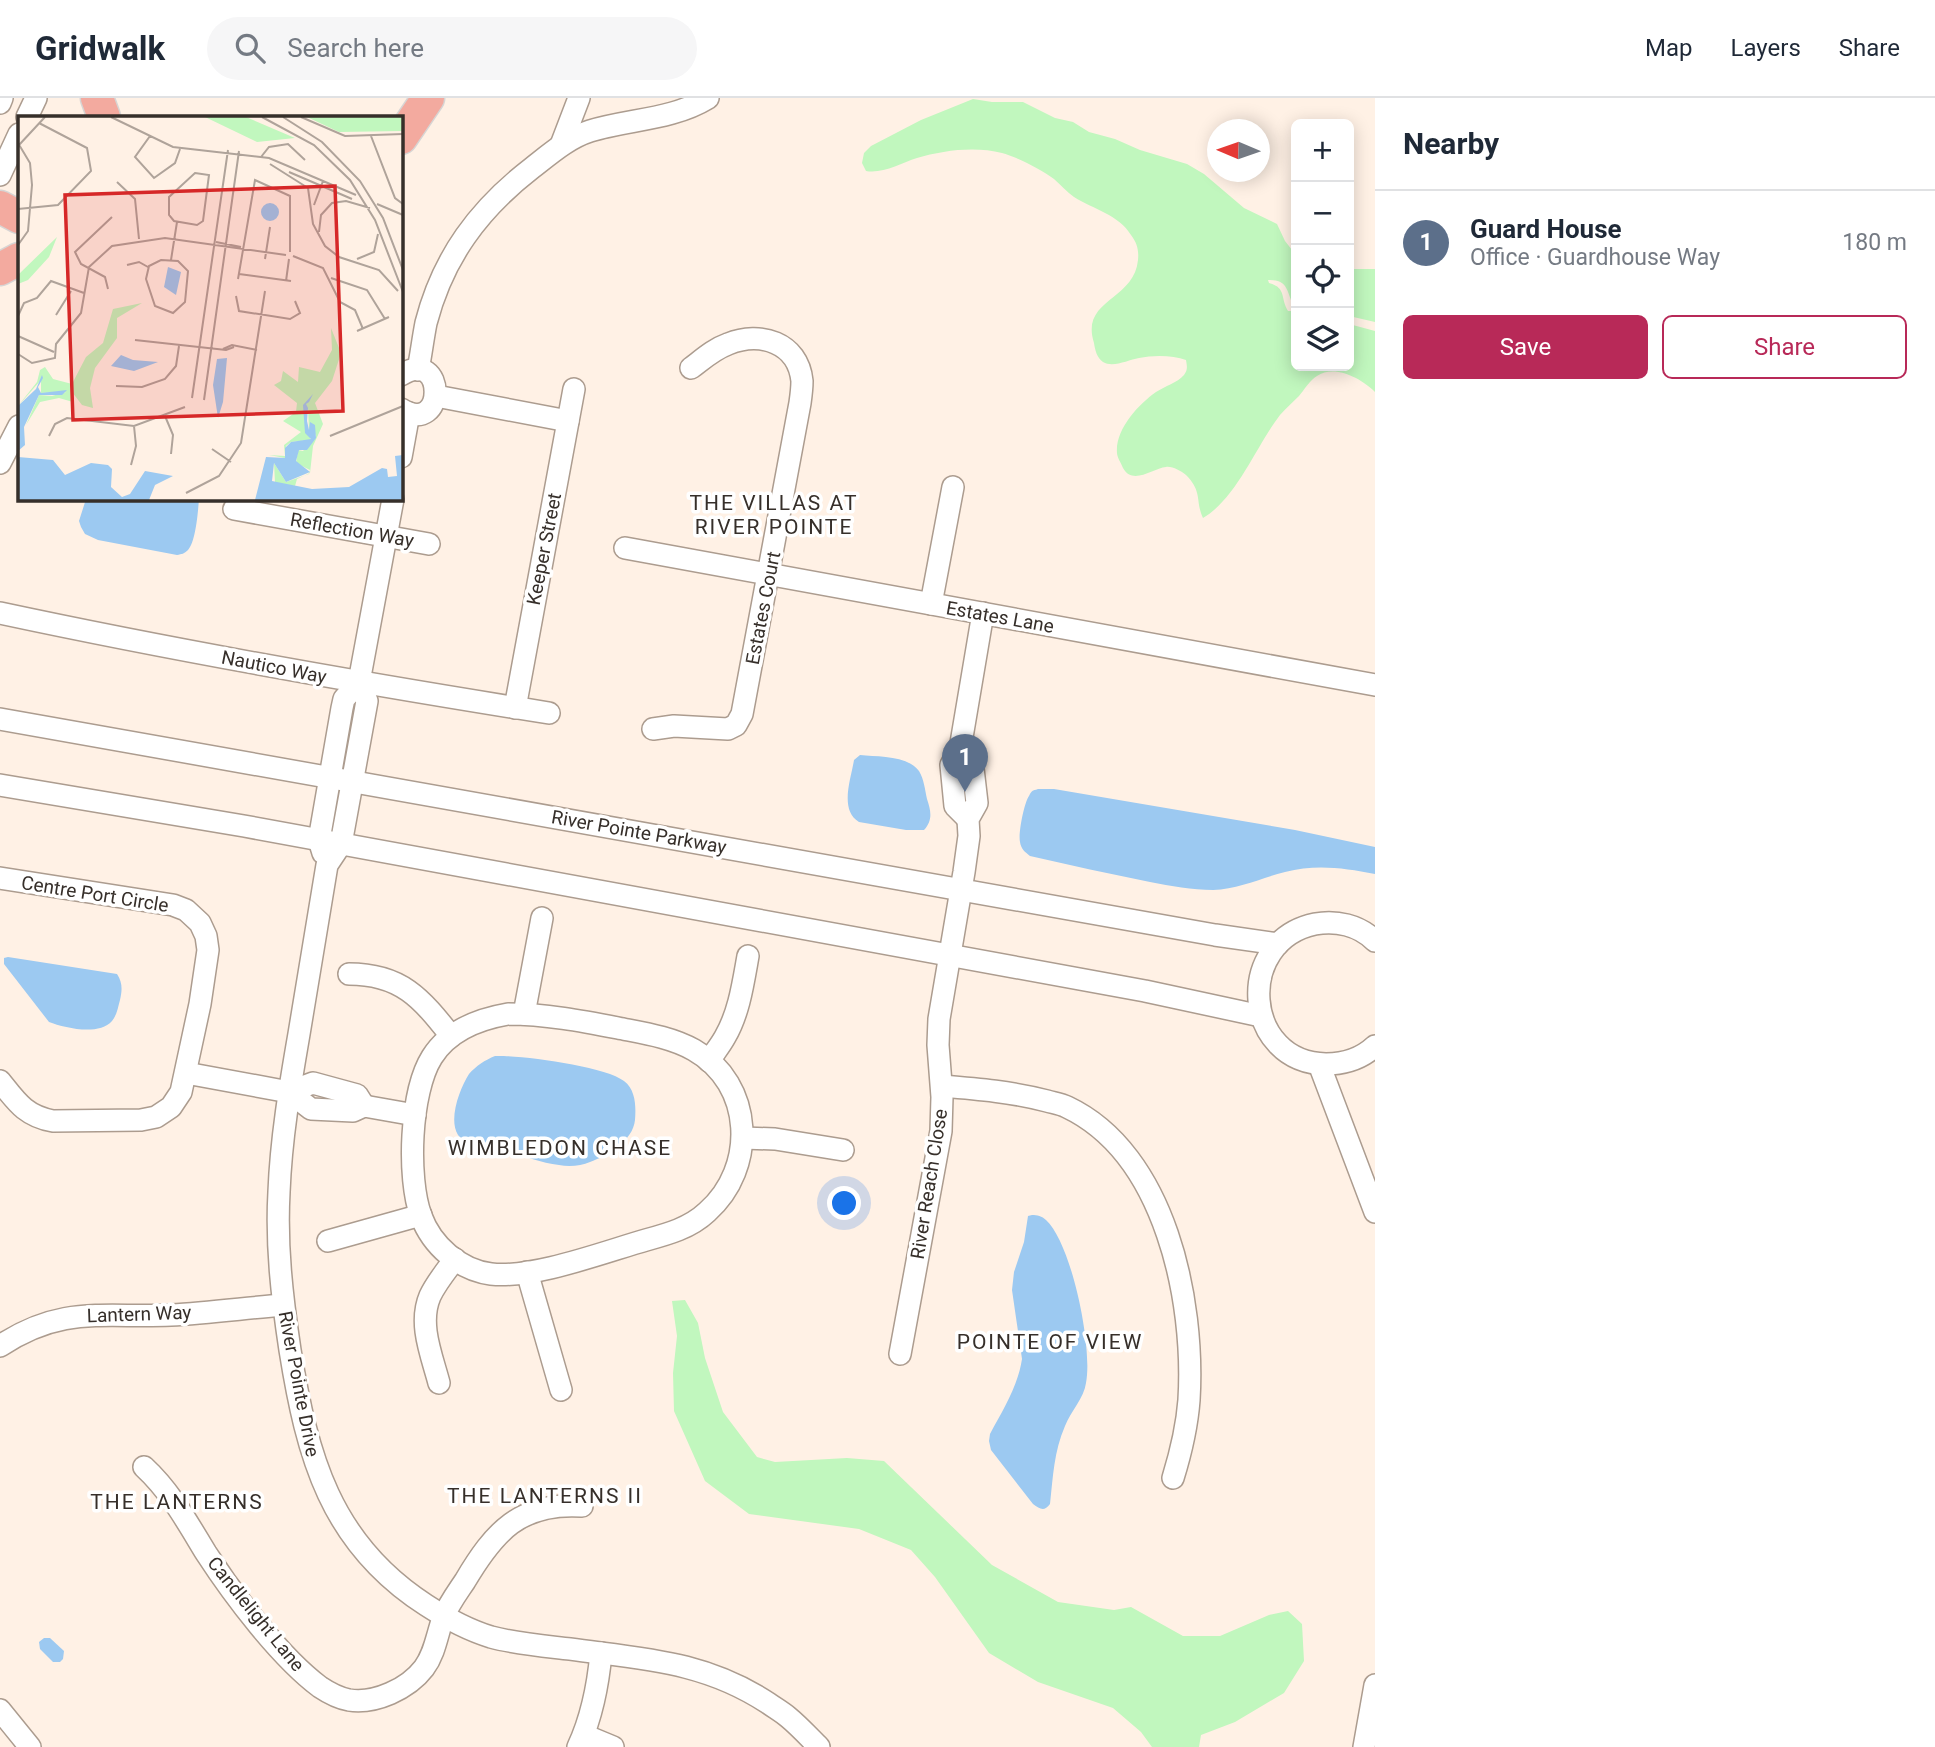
<!DOCTYPE html>
<meta charset="utf-8">
<style>
body{margin:0;font-family:Roboto,sans-serif;background:#f6f6f7;color:#1f2937}
.controls{position:absolute;right:21px;top:21px;display:grid;overflow:hidden;border-radius:10px;box-shadow:0 4px 18px #0003}
.controls button{width:63px;height:63px;display:grid;place-items:center;padding:0;border:0;border-bottom:2px solid #e0e1e3;background:#fff;color:#1f2937;font:35px sans-serif}
.compass{position:absolute;left:1207px;top:21px;width:63px;height:63px;border-radius:50%;background:#fff;box-shadow:0 4px 18px #0003;rotate:272deg}
.you{position:absolute;left:845px;top:1106px;width:24px;height:24px;margin:-18px;border:5px solid #fff;border-radius:50%;background:#1a73e8;box-shadow:0 0 0 10px #1a73e833}
.badge{display:grid;place-items:center;width:46px;height:46px;border-radius:50%;background:#b82958;color:#fff;font-size:23px;font-weight:700}
.pin{position:absolute;translate:-50% -58px;filter:drop-shadow(0 2px 4px #0008)}
.pin::after{content:'';position:absolute;top:37px;width:24px;height:21px;background:inherit;clip-path:polygon(0 0,100% 0,50% 100%)}
.list{margin:0;padding:0;list-style:none}
h2{display:flex;justify-content:space-between;align-items:center;height:91px;margin:0;padding:0 28px;font-size:30px}
h2 small{font-size:23px;font-weight:400;color:#747a83}
.list li{display:grid;grid-template-columns:46px 1fr auto;gap:21px;align-items:center;box-sizing:border-box;height:105px;padding:0 28px;border-top:2px solid #e0e1e3}
.list b{display:block;font-size:26px;white-space:nowrap}
.list p{margin:0;font-size:23px;white-space:nowrap;color:#747a83}
.list em{font-size:23px;font-style:normal;color:#747a83}
.actions{display:flex;gap:14px;padding:21px 28px}
.actions a{flex:1;padding:16px 0;border:2px solid #b82958;border-radius:10px;text-align:center;font-size:24px;color:#b82958}
.actions .main{background:#b82958;color:#fff}
.icon{flex:none;width:38px;height:38px;fill:none;stroke:currentColor;stroke-width:2;stroke-linecap:round;stroke-linejoin:round}
.map{position:relative;flex:none;width:1375px;height:1649px;overflow:hidden}
header{display:flex;align-items:center;gap:42px;box-sizing:border-box;height:98px;padding:0 35px;background:#fff;border-bottom:2px solid #e0e1e3}
header strong{font-size:33px}
nav{display:flex;gap:38px;margin-inline-start:auto;font-size:24px}
.search{width:490px;height:63px;background:#f6f6f7;display:flex;align-items:center;gap:18px;box-sizing:border-box;padding:0 24px;border-radius:38px;color:#747a83;font-size:26px}
main{display:flex}
aside{flex:1;background:#fff}
.map>svg:first-child{display:block}
</style>
<header>
<strong>Gridwalk</strong>
<div class="search"><svg class="icon" aria-label="search" viewBox="0 0 24 24"><circle cx="10" cy="10" r="6"/><path d="M15 15l6 6"/></svg>Search here</div>
<nav><a>Map</a><a>Layers</a><a>Share</a></nav>
</header>
<main>
<div class="map">
<svg width="1375" height="1649" viewBox="0 0 1375 1649">
<rect width="100%" height="100%" fill="#fff1e5"/>
<g fill="#c1f7be">
<path d="M 973,1 L 992,4 L 1023,4 L 1055,20 L 1073,24 L 1089,34 L 1115,41 L 1140,52 L 1187,66 L 1204,76 L 1244,110 L 1277,126 L 1285,143 L 1296,157 L 1296,207 L 1293,207 C 1286,190 1287,182 1268,182 L 1269,185 C 1287,190 1280,200 1288,213 L 1296,213 L 1296,268 L 1349,268 L 1349,226 L 1375,233 L 1375,294 C 1362,281 1335,266 1317,278 C 1310,282 1304,292 1299,298 C 1293,304 1286,310 1280,317 C 1256,348 1237,400 1203,420 C 1195,403 1203,394 1186,377 C 1181,373 1172,368 1166,369 C 1153,370 1133,388 1123,370 C 1121,365 1117,359 1117,355 C 1115,331 1139,306 1156,294 C 1165,288 1177,285 1184,277 C 1188,272 1187,268 1186,262 C 1173,257 1153,257 1139,260 C 1128,262 1113,270 1103,264 C 1097,260 1095,252 1094,245 C 1080,201 1134,203 1138,162 C 1139,152 1137,145 1131,137 C 1119,117 1093,111 1074,99 C 1067,94 1061,87 1054,81 C 1042,72 1017,59 1002,55 C 976,48 943,52 917,60 C 901,65 883,76 866,73 L 862,65 L 864,55 L 871,48 L 921,22 Z"/>
<polygon points="1349,171 1375,171 1375,224 1349,218"/>
<polygon points="685,1202 698,1225 705,1260 723,1314 757,1359 775,1364 847,1360 884,1363 992,1467 1058,1504 1114,1512 1131,1509 1183,1538 1220,1538 1269,1517 1288,1513 1302,1526 1304,1563 1284,1595 1235,1624 1201,1637 1199,1649 1152,1649 1141,1634 1113,1610 1038,1584 989,1555 935,1479 911,1452 859,1431 749,1416 705,1383 674,1313 673,1275 677,1238 672,1203"/>
</g>
<g fill="#9cc9f1">
<path d="M 86,401 L 199,401 C 198,413 196,443 188,452 C 184,456 182,456 177,457 L 98,442 L 85,436 L 81,429 L 79,423 Z"/>
<path d="M 860,657 C 878,659 907,657 919,673 C 924,681 925,692 927,701 C 931,713 933,722 924,732 L 906,732 L 859,724 C 839,712 851,681 854,662 Z"/>
<path d="M 1038,691 L 1054,691 L 1295,732 L 1375,749 L 1375,776 C 1344,770 1316,766 1285,774 C 1261,780 1239,791 1213,792 C 1192,792 1171,788 1150,784 C 1110,776 1070,767 1030,758 C 1025,754 1021,751 1020,744 C 1018,736 1024,705 1029,698 C 1032,692 1032,693 1038,691 Z"/>
<path d="M 8,859 L 117,876 C 123,885 122,893 120,902 C 118,909 117,917 112,923 C 99,938 65,930 49,924 L 4,866 L 4,860 Z"/>
<path d="M 495,958 C 520,957 605,968 624,983 C 636,992 636,1009 635,1022 C 633,1043 607,1058 590,1064 C 581,1068 569,1069 559,1067 C 536,1064 515,1055 493,1048 C 484,1046 475,1046 467,1043 C 464,1041 460,1040 458,1037 C 448,1021 460,990 469,976 C 476,968 485,962 495,958 Z"/>
<path d="M 1032,1117 C 1037,1117 1042,1118 1046,1122 C 1072,1146 1093,1250 1086,1285 C 1084,1300 1071,1313 1065,1328 C 1054,1353 1053,1379 1050,1406 C 1044,1414 1040,1411 1033,1406 L 991,1352 L 989,1343 L 990,1336 C 1003,1312 1018,1288 1022,1261 L 1012,1192 L 1014,1174 L 1024,1144 L 1028,1118 Z"/>
<polygon points="44,1540 50,1540 64,1553 63,1561 60,1564 53,1564 40,1551 39,1544"/>
</g>
<g fill="none" stroke-linecap="round" stroke-linejoin="round">
<defs>
<g id="minor">
<polyline points="0,5 2,0"/>
<polyline points="27,19 36,0"/>
<polyline points="561,47 579,0"/>
<polyline points="0,77 19,36"/>
<path d="M 418,272 C 421,257 423,240 426,225 C 443,159 479,111 532,70 C 550,56 568,40 590,33 C 629,21 672,22 708,0"/>
<path d="M 401,277 C 446,248 447,339 401,311"/>
<polyline points="436,298 568,323"/>
<polyline points="401,359 409,315"/>
<polyline points="0,365 19,328"/>
<polyline points="234,411 429,446"/>
<polyline points="625,450 1375,587"/>
<polyline points="931,506 953,389"/>
<path d="M 0,515 C 182,554 366,586 549,615"/>
<path d="M 359,584 L 367,603 L 341,746 L 327,767 C 318,823 308,880 299,936 C 290,988 281,1041 279,1094 C 276,1147 282,1199 290,1252 C 307,1358 330,1445 426,1507 C 446,1520 468,1532 491,1539 C 517,1546 544,1548 570,1551 C 643,1561 704,1563 768,1605 C 775,1610 782,1614 788,1619 C 799,1628 809,1639 819,1649"/>
<polyline points="515,610 574,291"/>
<polyline points="0,621 1215,837 1278,846"/>
<path d="M 653,631 L 674,628 L 728,631 L 736,627 L 742,616 L 800,305 C 801,298 802,290 802,283 C 798,244 760,233 728,246 C 714,251 703,261 691,270"/>
<polyline points="0,687 244,728 1145,893 1261,918"/>
<polyline points="968,721 955,708 951,667 960,651 983,515"/>
<polyline points="323,755 319,742 342,610 344,601 359,584 393,401"/>
<path d="M 0,780 L 173,807 L 186,812 L 200,825 L 206,838 L 208,852 L 200,906 L 181,994 L 171,1009 L 156,1019 L 141,1022 L 53,1023 C 25,1018 16,1003 0,983"/>
<path d="M 1375,843 C 1359,827 1336,822 1315,826 C 1234,843 1243,965 1326,966 C 1345,966 1361,961 1375,948"/>
<path d="M 349,876 C 401,876 421,900 451,938"/>
<path d="M 508,916 C 545,916 582,923 618,930 C 643,935 671,939 694,952 C 754,986 757,1070 707,1114 C 690,1130 668,1136 646,1142 C 604,1154 533,1181 491,1176 C 460,1172 432,1148 421,1118 C 407,1080 410,994 432,959 C 449,932 479,921 508,916 Z"/>
<polyline points="524,916 542,820"/>
<path d="M 709,963 C 714,955 720,948 725,939 C 739,915 743,886 748,858"/>
<polyline points="1319,966 1375,1114"/>
<polyline points="186,975 289,994 311,1011 353,1013 364,1008 415,1017"/>
<path d="M 942,988 C 978,991 1013,994 1047,1003 C 1054,1005 1061,1006 1067,1009 C 1166,1056 1195,1203 1189,1302 C 1187,1329 1181,1354 1173,1380"/>
<polyline points="289,994 313,985 357,997 364,1008"/>
<polyline points="743,1040 775,1041 843,1052"/>
<polyline points="328,1143 421,1117"/>
<polyline points="527,1174 561,1292"/>
<path d="M 0,1248 C 62,1207 103,1220 171,1217 C 208,1215 246,1210 283,1207"/>
<polyline points="900,1256 941,1033 942,999 938,947 939,921 964,774 969,738 968,721 977,705 972,662 960,651"/>
<path d="M 439,1285 C 432,1258 418,1226 430,1198 C 436,1185 446,1173 455,1161"/>
<path d="M 144,1369 C 171,1394 187,1424 206,1455 C 234,1498 280,1559 320,1589 C 329,1595 338,1600 349,1602 C 375,1606 408,1591 424,1570 C 435,1555 437,1537 443,1520 C 448,1507 457,1495 465,1483 C 494,1434 520,1404 582,1408"/>
<polyline points="0,1612 30,1649"/>
<polyline points="584,1637 613,1649"/>
<path d="M 578,1649 C 592,1619 598,1588 601,1555"/>
<polyline points="1364,1649 1375,1587"/>
</g>
<g id="highway">
<polyline points="97,0 104,19"/>
<polyline points="401,40 428,0"/>
<polyline points="0,109 19,119"/>
<polyline points="0,171 19,161"/>
</g>
</defs>
<use href="#minor" stroke="#ac9c8f" stroke-width="24"/>
<use href="#highway" stroke="#d7d5d4" stroke-width="35"/>
<use href="#minor" stroke="#fff" stroke-width="21"/>
<use href="#highway" stroke="#f3aa9f" stroke-width="32"/>
</g>
<g text-anchor="middle" dominant-baseline="central" stroke-width="7" stroke-linejoin="round" paint-order="stroke">
<g font-size="19" fill="#362f2a" stroke="#fff">
<text transform="translate(352 432) rotate(10)">Reflection Way</text>
<text transform="translate(544 451) rotate(-79)">Keeper Street</text>
<text transform="translate(763 510) rotate(-79)">Estates Court</text>
<text transform="translate(1000 519) rotate(10)">Estates Lane</text>
<text transform="translate(274 569) rotate(11)">Nautico Way</text>
<text transform="translate(639 734) rotate(10)">River Pointe Parkway</text>
<text transform="translate(95 796) rotate(9)">Centre Port Circle</text>
<text transform="translate(929 1086) rotate(-81)">River Reach Close</text>
<text transform="translate(139 1216) rotate(-2)">Lantern Way</text>
<text transform="translate(299 1286) rotate(79)">River Pointe Drive</text>
<text transform="translate(256 1516) rotate(51)">Candlelight Lane</text>
</g>
<g font-size="21" letter-spacing="2" fill="#362f2a" stroke="#fff">
<text x="774" y="405">THE VILLAS AT<tspan x="774" dy="24">RIVER POINTE</tspan></text>
<text x="560" y="1050">WIMBLEDON CHASE</text>
<text x="1050" y="1244">POINTE OF VIEW</text>
<text x="545" y="1398">THE LANTERNS II</text>
<text x="177" y="1404">THE LANTERNS</text>
</g>
</g>
<g transform="translate(18 18)">
<rect width="385" height="385" fill="#fff1e5"/>
<path d="M 187,1 L 228,1 L 277,22 L 239,26 ZM 289,1 L 385,1 L 385,15 L 321,16 ZM 39,121 L 31,141 L 10,164 L 0,168 L 0,159 ZM 124,187 L 99,202 L 99,222 L 77,252 L 72,272 L 75,292 L 64,289 L 54,276 L 55,286 L 41,282 L 22,286 L 8,309 L 21,279 L 34,280 L 48,276 L 23,277 L 23,264 L 0,290 L 19,266 L 22,254 L 27,251 L 35,263 L 54,268 L 68,241 L 85,227 L 95,193 ZM 313,212 L 323,237 L 314,265 L 297,287 L 305,308 L 295,330 L 292,357 L 279,363 L 277,370 L 257,367 L 256,347 L 268,366 L 291,358 L 292,354 L 278,347 L 280,334 L 285,335 L 298,320 L 294,309 L 291,314 L 290,292 L 286,303 L 293,324 L 273,326 L 268,330 L 270,338 L 267,342 L 251,339 L 267,340 L 266,329 L 283,316 L 265,305 L 278,296 L 279,287 L 256,269 L 263,265 L 265,255 L 280,266 L 281,251 L 302,256 L 314,234 Z" fill="#c1f7be"/>
<path d="M243 96a9 9 0 1 1 18 0a9 9 0 1 1-18 0ZM 150,151 L 163,156 L 158,179 L 146,171 ZM 103,239 L 115,244 L 140,246 L 116,255 L 93,250 ZM 209,242 L 205,286 L 200,302 L 195,269 L 199,243 ZM 24,259 L 25,262 L 20,271 L 23,277 L 49,274 L 44,279 L 21,279 L 6,311 L 7,329 L 0,335 L 0,290 L 18,273 ZM 295,278 L 291,286 L 288,288 L 290,292 L 289,305 L 291,314 L 292,306 L 297,309 L 298,322 L 289,334 L 281,334 L 278,345 L 292,356 L 268,366 L 256,347 L 254,365 L 294,373 L 331,371 L 364,352 L 369,353 L 370,361 L 379,360 L 377,340 L 385,339 L 385,384 L 237,384 L 248,341 L 267,342 L 267,332 L 273,326 L 293,323 L 287,317 L 285,289 ZM 0,341 L 35,344 L 47,359 L 73,347 L 90,349 L 94,353 L 93,371 L 104,381 L 112,378 L 127,355 L 155,360 L 137,369 L 131,384 L 0,384 Z" fill="#9cc9f1"/>
<path fill="none" stroke="#afa39a" stroke-width="2" d="M 93,1 L 155,31 L 251,42 L 338,79M 244,1 L 296,29 L 332,64 L 357,104 L 385,176M 265,1 L 304,26 L 342,65 L 365,102 L 385,154M 283,1 L 327,20 L 385,18M 132,20 L 117,41 L 136,62 L 157,47 L 162,33M 353,20 L 377,82 L 385,88M 0,27 L 12,47 L 14,69 L 10,115 L 0,129M 1,29 L 27,1M 243,41 L 251,31 L 270,28 L 287,44M 252,48 L 290,72 L 295,108 L 307,130 L 321,141 L 361,154 L 380,175M 271,56 L 334,83M 177,57 L 191,59 L 185,105 L 179,109 L 156,105 L 151,99 L 151,81 ZM 99,66 L 117,83 L 121,123M 359,88 L 385,99M 296,89 L 305,65M 0,93 L 40,89 L 73,55 L 69,32 L 21,7M 301,116 L 303,99 L 314,87 L 328,85 L 352,92M 198,126 L 223,131M 275,140 L 305,152 L 322,186 L 337,194 L 345,213M 247,143 L 252,111M 339,143 L 356,136 L 360,118M 143,144 L 160,145 L 170,155 L 167,186 L 155,197 L 137,190 L 128,163 L 131,150 ZM 153,144 L 159,106M 109,149 L 121,146 L 130,151M 221,158 L 273,165M 313,162 L 349,174 L 367,203M 220,163 L 237,64 L 272,80 L 272,136M 268,165 L 271,143M 90,173 L 87,161 L 63,148 L 57,136 L 94,101M 218,180 L 221,195 L 272,203 L 282,197 L 277,185M 38,199 L 53,175M 0,200 L 6,187 L 19,182 L 33,165 L 66,177M 339,215 L 371,201M 0,220 L 36,236M 117,224 L 208,234 L 216,231M 205,233 L 214,229 L 239,234M 0,238 L 14,247 L 37,242 L 38,228 L 63,197 L 71,151 L 94,130 L 147,122 L 268,139M 98,270 L 124,271 L 147,263 L 158,250 L 161,230M 174,282 L 210,34M 186,284 L 221,35M 147,300 L 155,319 L 153,338M 31,320 L 37,308 L 49,302 L 116,310 L 167,291M 312,320 L 385,290M 194,333 L 213,346M 113,349 L 118,330 L 116,310M 168,377 L 201,360 L 223,327 L 247,175"/>
<path fill="#d62828" fill-opacity="0.15" stroke="#d62828" stroke-width="3.5" d="M 317,70 L 325,295 L 55,304 L 47,79 Z"/>
<rect width="385" height="385" fill="none" stroke="#362f2a" stroke-width="3.5"/>
</g>
</svg>
<div class="controls">
<button>+</button>
<button>−</button>
<button><svg class="icon" aria-label="locate" viewBox="0 0 24 24"><circle cx="12" cy="12" r="6"/><path d="M12 2v4M12 18v4M2 12h4M18 12h4"/></svg></button>
<button><svg class="icon" aria-label="layers" viewBox="0 0 24 24"><path d="M12 4l9 5-9 5-9-5zM3 14l9 5 9-5"/></svg></button>
</div>
<svg class="compass" viewBox="-18 -18 36 36"><path d="M0-13l5 13h-10z" fill="#e53935"/><path d="M0 13l5-13h-10z" fill="#747a83"/></svg>
<div class="you"></div>
<div class="pin badge" style="left:965px;top:694px;background:#5c6f8a">1</div>
</div>
<aside>
<h2>Nearby<small></small></h2>
<ul class="list">
<li><span class="badge" style="background:#5c6f8a">1</span><div><b>Guard House</b><p>Office · Guardhouse Way</p></div><em>180 m</em></li>
</ul>
<div class="actions"><a class="main">Save</a><a>Share</a></div>
</aside>
</main>
